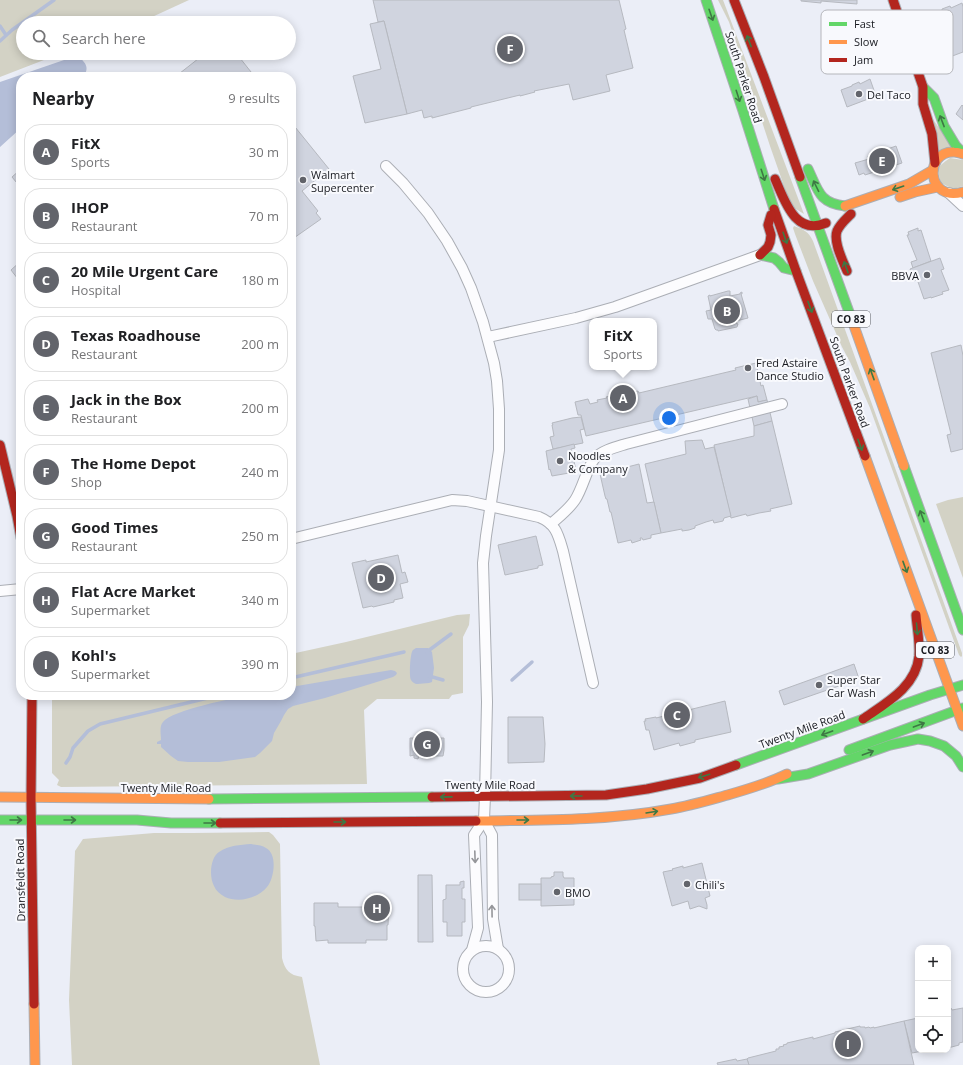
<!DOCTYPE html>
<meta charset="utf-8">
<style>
body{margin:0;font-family:"Open Sans",sans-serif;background:#f2f2f2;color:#202124}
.controls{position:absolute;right:12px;bottom:12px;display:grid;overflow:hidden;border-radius:8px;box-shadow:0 2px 10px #0003}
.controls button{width:36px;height:36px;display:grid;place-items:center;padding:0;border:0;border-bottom:1px solid #e0e0e0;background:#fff;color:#202124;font:20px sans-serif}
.you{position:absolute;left:669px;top:418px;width:14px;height:14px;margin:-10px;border:3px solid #fff;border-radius:50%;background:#1a73e8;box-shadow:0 0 0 6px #1a73e833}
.badge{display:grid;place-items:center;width:26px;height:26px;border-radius:50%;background:#62646b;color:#fff;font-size:13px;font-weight:700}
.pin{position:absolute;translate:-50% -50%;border:2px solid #fff;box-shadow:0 1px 4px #0006}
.popup{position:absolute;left:589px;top:318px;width:68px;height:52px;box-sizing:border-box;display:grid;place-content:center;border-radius:8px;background:#fff;filter:drop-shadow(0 1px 3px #0005);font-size:13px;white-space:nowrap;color:#757577}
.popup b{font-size:15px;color:#202124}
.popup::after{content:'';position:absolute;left:50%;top:100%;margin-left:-8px;border:8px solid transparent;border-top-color:#fff}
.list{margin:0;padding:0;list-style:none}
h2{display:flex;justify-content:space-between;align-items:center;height:52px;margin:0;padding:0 16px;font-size:17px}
h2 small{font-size:13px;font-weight:400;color:#757577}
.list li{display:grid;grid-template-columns:26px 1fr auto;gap:12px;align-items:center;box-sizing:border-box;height:56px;margin:0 8px 8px;padding:0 8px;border:1px solid #e0e0e0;border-radius:16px}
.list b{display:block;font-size:15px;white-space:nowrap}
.list p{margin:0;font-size:13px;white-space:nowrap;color:#757577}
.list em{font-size:13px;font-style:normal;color:#757577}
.icon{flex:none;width:22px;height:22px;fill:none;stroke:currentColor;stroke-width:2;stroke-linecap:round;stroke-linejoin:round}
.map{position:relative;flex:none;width:963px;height:1065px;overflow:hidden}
.search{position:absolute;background:#fff;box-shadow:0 2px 10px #0003;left:16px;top:16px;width:280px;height:44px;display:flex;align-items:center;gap:10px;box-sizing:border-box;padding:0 14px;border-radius:22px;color:#757577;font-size:15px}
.panel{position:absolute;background:#fff;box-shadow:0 2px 10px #0003;left:16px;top:72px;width:280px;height:628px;border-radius:16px}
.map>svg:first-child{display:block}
</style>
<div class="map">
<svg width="963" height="1065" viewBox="0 0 963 1065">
<rect width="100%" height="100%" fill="#ebeef7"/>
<g fill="#d3d2c5">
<polygon points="0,0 189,0 139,23 23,23 23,53 62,53 0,77"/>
<polygon points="718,0 723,0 804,214 791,206 770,146 729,22"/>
<polygon points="932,118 952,146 939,152"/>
<path d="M 950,158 L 963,160 L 963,186 L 953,189 L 941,183 C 937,167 936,168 950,158 Z"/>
<path d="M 794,226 C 803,229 809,232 813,241 L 962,653 L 962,656 L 961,657 L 959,655 L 870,408 L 850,362 L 842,347 L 813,281 L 795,234 L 793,228 Z"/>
<polygon points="963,497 963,578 936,504 948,500"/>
<polygon points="470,614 469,625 463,637 463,693 452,695 449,699 377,699 364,710 367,784 61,787 57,785 59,780 52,773 52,695 291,695 291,654 346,642 457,615"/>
<path d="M 269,832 L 273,835 L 280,844 L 282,958 C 285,970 289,975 302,977 L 320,1065 L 72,1065 L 69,1000 L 75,851 L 83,839 L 154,833 L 193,833 Z"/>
</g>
<g fill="#b4bed8">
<path d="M 78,56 C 86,63 90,68 83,77 L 21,77 L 21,128 L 0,147 L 0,82 L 64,60 Z"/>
<path d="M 416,648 L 428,648 L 432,652 L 434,668 L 432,682 L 429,683 L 417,684 C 415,684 412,682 411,680 C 409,676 410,653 413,650 C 414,649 415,649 416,648 Z"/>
<path d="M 391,670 L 395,671 L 397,673 L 396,675 L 393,677 L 325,698 L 293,706 L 288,709 L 284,715 L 281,721 L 274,733 L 272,741 L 260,753 L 255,757 L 219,762 L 188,762 L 178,761 L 171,756 L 161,747 L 161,744 L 157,744 L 157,742 L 161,740 C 161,735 159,726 163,722 C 172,710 234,698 251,695 C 264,693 278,695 291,695 L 291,687 Z"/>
<path d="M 251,844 C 256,845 262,845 266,848 C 278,854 274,879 267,887 C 257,899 238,903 225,897 C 220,894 216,891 214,886 C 209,877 210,858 219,852 C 229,845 240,845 251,844 Z"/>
</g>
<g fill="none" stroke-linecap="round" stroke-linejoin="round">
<g stroke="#b4bed8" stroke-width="3.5">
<polyline points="0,26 6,35"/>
<polyline points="0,41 12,30 54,0"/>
<polyline points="427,653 428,651 451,634"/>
<polyline points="429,676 443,680"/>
<polyline points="291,678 404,652"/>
<polyline points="512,680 532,662"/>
<polyline points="66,763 70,757 73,748 88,731 100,724 220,695"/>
</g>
</g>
<g fill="#d0d4df" stroke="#b6b9c0">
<polygon points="373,0 619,0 626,29 624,30 633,68 606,75 610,91 573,100 569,84 534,91 535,92 520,96 520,95 471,107 471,108 432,118 432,116 424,118 422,110 407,114 384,21 378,22"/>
<polygon points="801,0 857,0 857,4 821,1 821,3 801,1"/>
<polygon points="962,3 963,7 963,52 939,61 925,18 942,11 942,9 950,6 951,8"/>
<polygon points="384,21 407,114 365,123 353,76 381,69 370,24"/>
<polygon points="203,53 236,53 255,77 175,77 203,55"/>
<polygon points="870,79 876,96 847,107 841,90 852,86 852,85 859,82 860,84"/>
<polygon points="962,105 963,106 963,120 956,114"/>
<polygon points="291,122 329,169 302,191 318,211 316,213 321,219 291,240"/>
<polygon points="896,146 902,163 865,175 864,173 859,175 855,163 869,159 868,156"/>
<polygon points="21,169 21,188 12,177"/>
<polygon points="918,228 918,231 921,230 931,261 913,268 911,262 917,260 907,235 909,235 908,232"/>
<polygon points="940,258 944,269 941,270 949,290 942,292 943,294 931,298 931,297 924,299 917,279 914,281 910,269"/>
<polygon points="21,261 21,283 11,270"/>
<polygon points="728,291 730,291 730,296 740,294 740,293 742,292 742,294 741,294 748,318 736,321 737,324 738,324 737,327 718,331 718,330 716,330 715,329 712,319 708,319 706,311 711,310 708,296 710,295 710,296"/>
<polygon points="961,345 963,356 963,449 951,452 947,435 951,434 931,353"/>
<polygon points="756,363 761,386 763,385 767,400 758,402 757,396 586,436 581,415 578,415 575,402 588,399 590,404 598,402 597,400 607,398 606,397 619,394 620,395 638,391 639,393 736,370 735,368"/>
<polygon points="757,396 758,402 767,400 772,421 754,426 748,399"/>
<polygon points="581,417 584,429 580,430 583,443 553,449 550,437 554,436 552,425 553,425 552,423 572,418"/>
<polygon points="772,421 792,504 770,509 771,511 759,513 747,516 746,514 731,518 714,445 754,436 754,426"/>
<polygon points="702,440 705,449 714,447 731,516 724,518 723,521 714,523 713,520 706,522 695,526 695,528 689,530 682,531 682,529 661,533 645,464 686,454 685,441"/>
<polygon points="574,444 575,448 571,449 576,470 570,471 569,473 552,476 550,469 549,470 546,451"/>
<polygon points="639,464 647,503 654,502 661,533 651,535 651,538 643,540 642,538 640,538 641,540 632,543 631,540 618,543 611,512 610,512 607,499 606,499 605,496 600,474"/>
<polygon points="536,536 543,565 538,566 538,568 505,575 498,545"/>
<polygon points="398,555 402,573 405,572 408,582 400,584 403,598 394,600 394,602 373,607 372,606 363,608 352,563 366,560 366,562"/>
<polygon points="854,664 859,679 784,705 779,691"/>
<polygon points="725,701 731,732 695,740 695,742 680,746 679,743 654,750 649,730 646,730 644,721 646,721 645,719 656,717 656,718"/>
<polygon points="508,717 543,717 545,744 544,762 508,763"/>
<polygon points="423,735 429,735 429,738 444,738 444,750 443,756 431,756 431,758 426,758 426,755 419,755 418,759 414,758 414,755 410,756 410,738 423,738"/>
<polygon points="702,863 710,896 705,898 707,905 707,909 699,906 690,909 688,901 672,906 663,872 673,870 672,869 683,866 683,868"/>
<polygon points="554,872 563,872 563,876 564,878 574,878 574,905 541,906 541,878 551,878 551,877 554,876"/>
<polygon points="418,875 432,875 433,942 418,942"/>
<polygon points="464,881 464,888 462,888 462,899 465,899 465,922 462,922 462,936 447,936 447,922 443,922 443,900 446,899 446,885 460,885 460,882"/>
<rect x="519" y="884" width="22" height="16"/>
<polygon points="314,903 338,903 338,907 364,907 364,903 389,903 388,925 387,925 387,940 366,940 366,943 328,943 328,940 316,941 315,926 314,926"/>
<polygon points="948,1008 951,1008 952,1010 963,1008 963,1042 959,1043 959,1045 948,1048"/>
<polygon points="918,1018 918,1050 928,1050 912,1053 904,1021"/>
<polygon points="904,1021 914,1065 749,1065 747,1059 748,1058 776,1051 776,1049 779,1049 779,1047 784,1046 783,1045 787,1044 787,1043 813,1037 813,1039 835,1033 835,1032 860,1026 860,1027 865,1027 865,1028 869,1027 870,1028 874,1027 874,1028"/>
<polygon points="736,1059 737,1061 747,1059 749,1065 718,1065 717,1063"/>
</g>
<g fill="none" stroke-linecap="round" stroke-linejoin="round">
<defs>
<g id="street">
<polyline points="386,166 403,183 428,213 447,241 462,268 471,288 483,322 494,363 497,381 499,409 499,450 486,536 483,563 487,702 485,796 484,820 474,835 478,928 472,950"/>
<polyline points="949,193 963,206"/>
<polyline points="488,337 576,318 615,307 760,255"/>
<path d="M 551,524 C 560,516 569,509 575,500 C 583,488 587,467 595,458 C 603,450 616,447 626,444 L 782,404"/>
<path d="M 291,539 L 452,500 L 467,501 L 539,517 C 556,524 558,534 563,551 L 593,683"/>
<polyline points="0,591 21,589"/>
<polyline points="484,820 492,835 493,919 498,949"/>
<circle cx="486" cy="969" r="23"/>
</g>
<g id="fast">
<polyline points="706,0 743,111 774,209"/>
<polyline points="923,87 934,98 944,126 956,146 963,153"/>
<path d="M 808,169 C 818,190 819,203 845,206"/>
<polyline points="800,177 853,323"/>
<polyline points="760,255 774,258 779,262 784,268 796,271"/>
<polyline points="904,466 963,630"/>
<polyline points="849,750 963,708"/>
<polyline points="736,765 930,695 963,685"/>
<polyline points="778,779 808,774 890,745 918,739 930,741 944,746 956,756 963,767"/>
<polyline points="209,799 432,797"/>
<polyline points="0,820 137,820 171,823 220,823"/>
</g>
<g id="slow">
<path d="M 963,154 C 960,153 957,152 954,152 C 923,151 927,203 963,192"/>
<polyline points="900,197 915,192 938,187"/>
<polyline points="845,206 909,184 933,170"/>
<polyline points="853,323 904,466"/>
<polyline points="865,456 963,726"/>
<polyline points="0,797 209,799"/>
<path d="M 476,821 C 541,820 606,821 671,809 C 689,806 706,801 724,796 C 745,790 767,784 787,774"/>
<polyline points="34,1004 35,1065"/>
</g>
<g id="jam">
<polyline points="734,0 764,77 800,177"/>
<polyline points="893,0 923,87 923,104 932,134 935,163"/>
<path d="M 775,179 C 785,201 795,236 826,223"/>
<polyline points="774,209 796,271 865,456"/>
<polyline points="760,255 768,247 770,242 771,235 768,225 771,215"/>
<path d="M 847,271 C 843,261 833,242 837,231 C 840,224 846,219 851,214"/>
<polyline points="0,445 17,516 21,538"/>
<polyline points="32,695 31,798 34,1004"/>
<path d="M 863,719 C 886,703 916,687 919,656 C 920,642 917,628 916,615"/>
<polyline points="432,797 606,795 647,789 700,778 736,765"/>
<polyline points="220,823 476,821"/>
</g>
</defs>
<use href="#street" stroke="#abaeb5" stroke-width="12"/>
<use href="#fast" stroke="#abaeb5" stroke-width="11"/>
<use href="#slow" stroke="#abaeb5" stroke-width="11"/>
<use href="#jam" stroke="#abaeb5" stroke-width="11"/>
<use href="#street" stroke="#fcfcfe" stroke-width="10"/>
<use href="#fast" stroke="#63d668" stroke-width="9"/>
<use href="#slow" stroke="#ff974d" stroke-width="9"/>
<use href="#jam" stroke="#b3261e" stroke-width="9"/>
</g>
<defs><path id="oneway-shaft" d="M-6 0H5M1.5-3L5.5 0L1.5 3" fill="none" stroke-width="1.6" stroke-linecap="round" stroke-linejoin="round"/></defs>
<g stroke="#3e7844">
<use href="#oneway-shaft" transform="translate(711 15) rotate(71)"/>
<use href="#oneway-shaft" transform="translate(749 41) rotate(-111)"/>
<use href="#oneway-shaft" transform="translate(738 96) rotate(72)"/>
<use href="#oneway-shaft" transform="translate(942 121) rotate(-111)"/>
<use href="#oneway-shaft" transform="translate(763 175) rotate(72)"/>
<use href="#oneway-shaft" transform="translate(816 186) rotate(-116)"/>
<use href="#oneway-shaft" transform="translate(898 188) rotate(161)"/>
<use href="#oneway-shaft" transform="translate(785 238) rotate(71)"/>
<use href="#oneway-shaft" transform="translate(846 267) rotate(-110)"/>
<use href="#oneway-shaft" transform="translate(810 307) rotate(70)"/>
<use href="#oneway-shaft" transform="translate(872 374) rotate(-110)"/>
<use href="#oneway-shaft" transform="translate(860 445) rotate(70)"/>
<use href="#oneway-shaft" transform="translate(922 516) rotate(-110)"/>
<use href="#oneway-shaft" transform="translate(905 567) rotate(70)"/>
<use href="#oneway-shaft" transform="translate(917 629) rotate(85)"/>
<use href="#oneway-shaft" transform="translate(919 725) rotate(-20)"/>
<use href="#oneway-shaft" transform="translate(827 733) rotate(160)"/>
<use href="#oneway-shaft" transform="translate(868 753) rotate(-20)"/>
<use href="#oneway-shaft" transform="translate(704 776) rotate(163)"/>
<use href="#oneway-shaft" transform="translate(576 796) rotate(180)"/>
<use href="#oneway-shaft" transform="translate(446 797) rotate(179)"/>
<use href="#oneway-shaft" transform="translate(652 812) rotate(-9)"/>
<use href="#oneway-shaft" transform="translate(16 820)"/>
<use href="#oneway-shaft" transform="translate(70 820)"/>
<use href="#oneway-shaft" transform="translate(523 820)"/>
<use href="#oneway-shaft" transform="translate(340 822)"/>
<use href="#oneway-shaft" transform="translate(210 823)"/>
</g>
<g stroke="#95969a">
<use href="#oneway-shaft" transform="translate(475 857) rotate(88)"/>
<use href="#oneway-shaft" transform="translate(492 911) rotate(-91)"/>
</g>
<g fill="#62646b" stroke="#f8f9fd" stroke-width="1.5">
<circle cx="859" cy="94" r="4"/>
<circle cx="303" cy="180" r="4"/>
<circle cx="927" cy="275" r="4"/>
<circle cx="748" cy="368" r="4"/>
<circle cx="560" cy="461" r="4"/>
<circle cx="819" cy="685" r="4"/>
<circle cx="687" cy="884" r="4"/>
<circle cx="557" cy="892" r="4"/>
</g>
<g text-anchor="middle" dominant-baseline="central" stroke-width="4" stroke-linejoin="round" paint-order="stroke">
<g fill="#f8f9fd" stroke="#5b5d62" stroke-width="1">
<rect x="832" y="311" width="38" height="16" rx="3"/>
<rect x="916" y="642" width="38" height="16" rx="3"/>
</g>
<g font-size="10" font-weight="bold" fill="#181a20">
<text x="851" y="319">CO 83</text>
<text x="935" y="650">CO 83</text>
</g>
<g font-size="11" fill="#181a20" stroke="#f8f9fd">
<text transform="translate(744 77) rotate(72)">South Parker Road</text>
<text transform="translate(850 382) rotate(70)">South Parker Road</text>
<text transform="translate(802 729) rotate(-20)">Twenty Mile Road</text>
<text x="490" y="784">Twenty Mile Road</text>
<text x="166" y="787">Twenty Mile Road</text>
<text transform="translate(20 880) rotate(-91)">Dransfeldt Road</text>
</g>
<g font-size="11" fill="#181a20" stroke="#f8f9fd" text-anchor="start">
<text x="867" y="94">Del Taco</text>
<text x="311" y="174">Walmart<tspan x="311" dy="13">Supercenter</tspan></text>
<text x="919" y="275" text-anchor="end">BBVA</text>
<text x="756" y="362">Fred Astaire<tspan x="756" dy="13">Dance Studio</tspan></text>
<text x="568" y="455">Noodles<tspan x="568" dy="13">&amp; Company</tspan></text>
<text x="827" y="679">Super Star<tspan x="827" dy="13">Car Wash</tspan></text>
<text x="695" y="884">Chili's</text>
<text x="565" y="892">BMO</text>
</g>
</g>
<rect x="821" y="10" width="132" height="64" rx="6" fill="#f8f9fd" stroke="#b5b6bb" stroke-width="1"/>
<rect x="829" y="22" width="18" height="4" fill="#63d668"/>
<rect x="829" y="40" width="18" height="4" fill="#ff974d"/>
<rect x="829" y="58" width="18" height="4" fill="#b3261e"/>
<g font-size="11" fill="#181a20">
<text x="854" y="28">Fast</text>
<text x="854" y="46">Slow</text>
<text x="854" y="64">Jam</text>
</g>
</svg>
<div class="controls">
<button>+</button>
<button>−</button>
<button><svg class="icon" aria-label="locate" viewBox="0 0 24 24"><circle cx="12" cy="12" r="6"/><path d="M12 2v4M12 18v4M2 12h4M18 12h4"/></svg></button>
</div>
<div class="you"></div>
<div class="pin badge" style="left:623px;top:398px">A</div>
<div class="popup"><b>FitX</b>Sports</div>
<div class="pin badge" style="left:727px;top:311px">B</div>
<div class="pin badge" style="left:677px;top:715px">C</div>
<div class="pin badge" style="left:381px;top:578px">D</div>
<div class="pin badge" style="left:882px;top:161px">E</div>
<div class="pin badge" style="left:510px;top:49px">F</div>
<div class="pin badge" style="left:427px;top:744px">G</div>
<div class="pin badge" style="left:377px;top:908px">H</div>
<div class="pin badge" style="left:848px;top:1044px">I</div>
<div class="search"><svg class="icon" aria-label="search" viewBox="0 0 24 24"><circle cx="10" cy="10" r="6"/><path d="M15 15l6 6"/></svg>Search here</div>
<section class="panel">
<h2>Nearby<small>9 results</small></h2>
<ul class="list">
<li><span class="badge">A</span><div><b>FitX</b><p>Sports</p></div><em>30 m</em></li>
<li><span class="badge">B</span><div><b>IHOP</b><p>Restaurant</p></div><em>70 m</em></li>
<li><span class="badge">C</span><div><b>20 Mile Urgent Care</b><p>Hospital</p></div><em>180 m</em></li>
<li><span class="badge">D</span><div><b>Texas Roadhouse</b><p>Restaurant</p></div><em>200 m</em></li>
<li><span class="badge">E</span><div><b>Jack in the Box</b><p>Restaurant</p></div><em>200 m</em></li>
<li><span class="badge">F</span><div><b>The Home Depot</b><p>Shop</p></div><em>240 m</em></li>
<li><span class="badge">G</span><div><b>Good Times</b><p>Restaurant</p></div><em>250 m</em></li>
<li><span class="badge">H</span><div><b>Flat Acre Market</b><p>Supermarket</p></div><em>340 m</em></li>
<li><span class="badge">I</span><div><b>Kohl's</b><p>Supermarket</p></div><em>390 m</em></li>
</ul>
</section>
</div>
